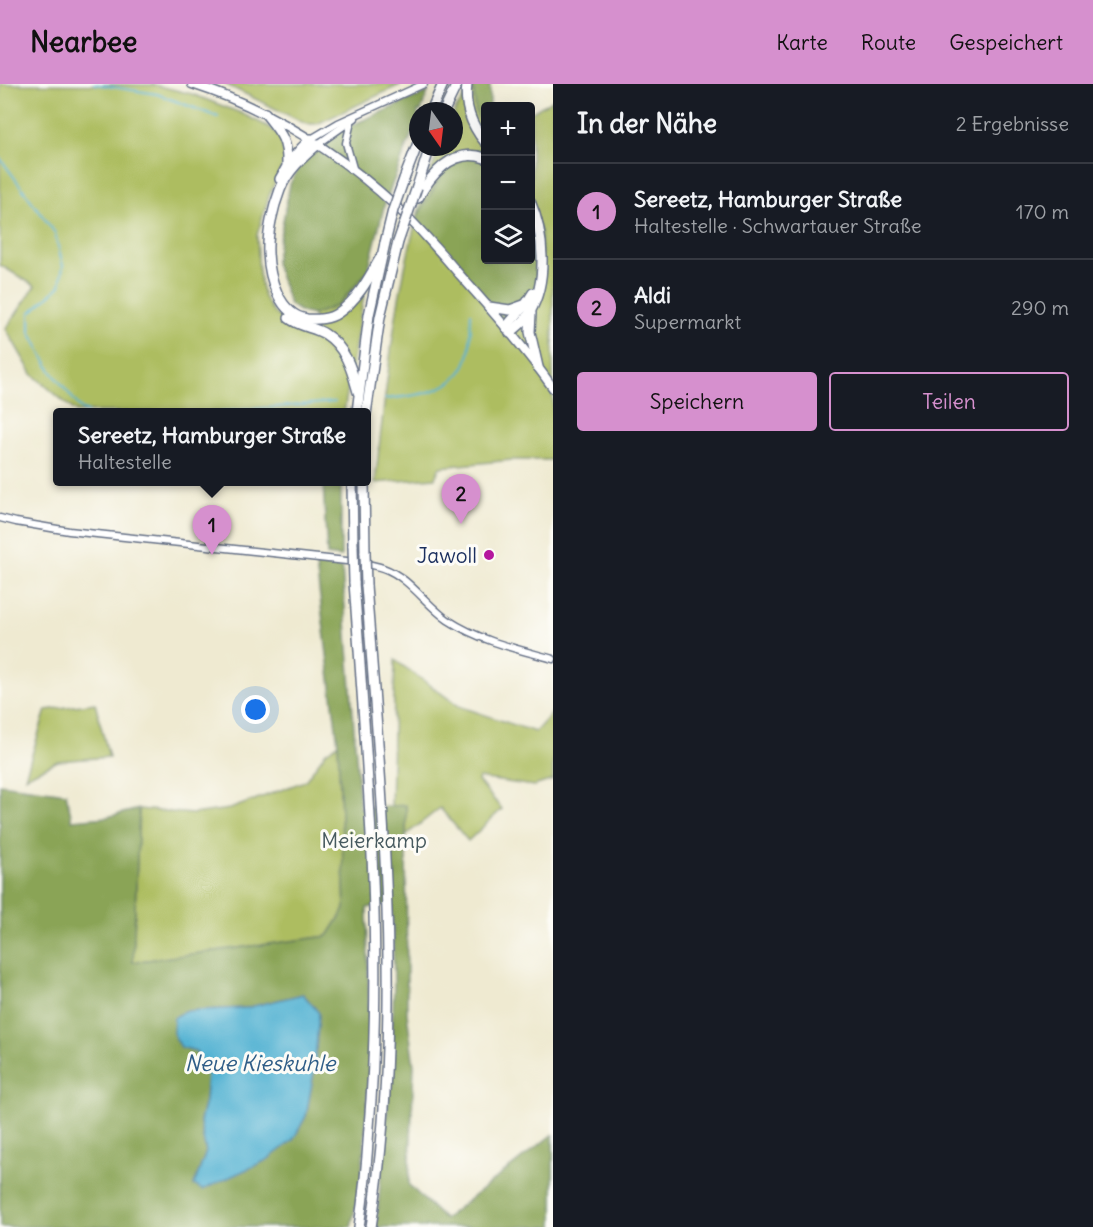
<!DOCTYPE html>
<html lang="de">
<meta charset="utf-8">
<style>
body{margin:0;font-family:Delius,sans-serif;background:#242831;color:#f1f3f6}
.controls{position:absolute;right:18px;top:18px;display:grid;overflow:hidden;border-radius:6px;box-shadow:0 6px 24px #0002}
.controls button{width:54px;height:54px;display:grid;place-items:center;padding:0;border:0;border-bottom:2px solid #363941;background:#171b24;color:#f1f3f6;font:30px sans-serif}
.compass{position:absolute;left:409px;top:18px;width:54px;height:54px;border-radius:50%;background:#171b24;box-shadow:0 6px 24px #0002;rotate:166deg}
.you{position:absolute;left:256px;top:626px;width:21px;height:21px;margin:-15px;border:4px solid #fff;border-radius:50%;background:#1a73e8;box-shadow:0 0 0 9px #1a73e833}
.badge{display:grid;place-items:center;width:39px;height:39px;border-radius:50%;background:#d690ce;color:#111;font-size:20px;font-weight:700}
.pin{position:absolute;translate:-50% -50px;filter:drop-shadow(0 2px 3px #0008)}
.pin::after{content:'';position:absolute;top:32px;width:21px;height:18px;background:inherit;clip-path:polygon(0 0,100% 0,50% 100%)}
.popup{position:absolute;left:53px;top:324px;width:318px;height:78px;box-sizing:border-box;display:grid;place-content:center;border-radius:6px;background:#171b24;filter:drop-shadow(0 2px 4px #0005);font-size:20px;white-space:nowrap;color:#9ea1a6}
.popup b{font-size:22px;color:#f1f3f6}
.popup::after{content:'';position:absolute;left:50%;top:100%;margin-left:-12px;border:12px solid transparent;border-top-color:#171b24}
.list{margin:0;padding:0;list-style:none}
h2{display:flex;justify-content:space-between;align-items:center;height:78px;margin:0;padding:0 24px;font-size:26px}
h2 small{font-size:20px;font-weight:400;color:#9ea1a6}
.list li{display:grid;grid-template-columns:39px 1fr auto;gap:18px;align-items:center;box-sizing:border-box;height:96px;padding:0 24px;border-top:2px solid #363941}
.list b{display:block;font-size:22px;white-space:nowrap}
.list p{margin:0;font-size:20px;white-space:nowrap;color:#9ea1a6}
.list em{font-size:20px;font-style:normal;color:#9ea1a6}
.actions{display:flex;gap:12px;padding:18px 24px}
.actions a{flex:1;padding:14px 0;border:2px solid #d690ce;border-radius:6px;text-align:center;font-size:21px;color:#d690ce}
.actions .main{background:#d690ce;color:#111}
.icon{flex:none;width:33px;height:33px;fill:none;stroke:currentColor;stroke-width:2;stroke-linecap:round;stroke-linejoin:round}
.map{position:relative;flex:none;width:553px;height:1143px;overflow:hidden}
header{display:flex;align-items:center;gap:36px;box-sizing:border-box;height:84px;padding:0 30px;background:#d690ce;color:#111}
header strong{font-size:28px}
nav{display:flex;gap:33px;margin-inline-start:auto;font-size:21px}
main{display:flex}
aside{flex:1;background:#171b24}
.map>svg:first-child{display:block}
</style>
<header>
<strong>Nearbee</strong>
<nav><a>Karte</a><a>Route</a><a>Gespeichert</a></nav>
</header>
<main>
<div class="map">
<svg width="553" height="1143" viewBox="0 0 553 1143">
<rect width="100%" height="100%" fill="#fdfcf7"/>
<filter id="ink" filterUnits="userSpaceOnUse"><feTurbulence type="fractalNoise" baseFrequency=".0167" numOctaves="2"/><feDisplacementMap in="SourceGraphic" scale="12" xChannelSelector="R" yChannelSelector="G"/><feConvolveMatrix kernelMatrix="1 2 1 2 8 2 1 2 1" color-interpolation-filters="sRGB"/></filter>
<filter id="wash" filterUnits="userSpaceOnUse"><feTurbulence type="fractalNoise" baseFrequency=".008" numOctaves="4" result="noise"/><feDisplacementMap in="SourceGraphic" scale="24" xChannelSelector="R" yChannelSelector="G"/><feGaussianBlur stdDeviation="1.35" result="paint"/><feColorMatrix in="noise" values="0 0 0 0 0 0 0 0 0 0 0 0 0 0 0 0 0 1.4 0 .05"/><feComposite in="paint" operator="in"/></filter>
<g filter="url(#wash)">
<rect width="100%" height="100%" fill="#efead1"/>
<g fill="#adbd61" stroke="#647660" stroke-width="1.5">
<polygon points="0,0 155,1 192,10 241,29 269,43 280,52 285,76 269,112 257,151 259,191 264,213 274,229 292,242 316,252 313,231 338,221 368,187 344,328 76,328 32,290 6,245 35,202 0,181"/>
<polygon points="225,0 399,0 400,1 317,40 306,40"/>
<path d="M 473,0 L 476,29 L 485,47 L 485,68 L 480,64 L 414,138 L 509,239 L 542,198 L 531,123 L 531,29 L 553,15 L 553,376 L 512,376 L 440,383 L 435,394 L 375,399 C 388,285 398,170 440,63 L 454,63 L 454,28 Z"/>
<polygon points="395,576 459,622 535,648 553,628 553,696 534,702 479,694 478,697 502,725 468,757 440,724 406,751 406,722 391,723"/>
<polygon points="95,619 109,673 58,677 25,693 46,626"/>
<polygon points="338,660 345,825 328,852 133,878 139,725 192,730 230,725 305,697 326,668"/>
</g>
<g fill="#8aa457" stroke="#526a5a" stroke-width="1.5" fill-rule="evenodd">
<polygon points="473,0 490,0 490,22 485,22 485,47 476,29"/>
<polygon points="428,8 421,27 418,27 418,34 385,119 368,187 338,221 313,231 301,228 290,221 275,179 290,100 301,79 345,44"/>
<polygon points="480,64 485,68 485,176 530,176 531,123 541,148 542,198 509,239 414,138 444,87"/>
<polygon points="323,398 341,398 341,473 327,471"/>
<path d="M 316,481 L 342,484 L 360,724 L 406,721 L 407,929 L 414,982 L 409,1101 L 444,1135 L 553,1050 L 553,1143 L 376,1143 L 390,1000 L 394,899 L 392,820 L 367,824 C 369,909 372,1000 362,1084 C 360,1104 355,1124 351,1143 L 0,1143 L 0,700 L 66,709 L 72,736 L 107,733 L 139,725 L 133,878 L 328,852 L 345,825 L 338,660 ZM 303,910 L 319,929 L 314,988 L 306,1032 L 293,1056 L 194,1101 L 206,1068 L 200,1038 L 205,1017 L 207,990 L 196,967 L 184,927 L 246,924 Z"/>
</g>
<polygon fill="#55b3d3" stroke="#387198" stroke-width="1.5" points="303,910 319,929 314,988 306,1032 293,1056 267,1076 202,1106 194,1101 206,1068 200,1038 205,1017 207,990 196,967 181,963 173,949 174,934 184,927 246,924"/>
<g fill="none" stroke-linecap="round" stroke-linejoin="round">
<g stroke="#55b3d3" stroke-width="2">
<polyline points="94,0 157,10 218,33"/>
<polyline points="0,74 55,149 63,182 60,202 30,229 30,248 51,287 82,326 88,328"/>
<path d="M 385,315 C 415,312 455,309 467,276 C 472,263 470,243 471,229"/>
<polyline points="220,328 335,318"/>
</g>
</g>
</g>
<g filter="url(#ink)">
<g fill="none" stroke-linecap="round" stroke-linejoin="round">
<defs>
<g id="minor">
<polyline points="351,38 346,59 353,84"/>
<polyline points="311,55 338,39 424,0"/>
<polyline points="318,60 355,34"/>
<path d="M 0,434 L 16,438 L 69,447 L 365,479 C 370,481 377,482 383,484 C 409,493 426,521 448,536 C 480,557 517,565 553,575"/>
</g>
<path id="major" d="M 192,0 C 270,25 338,68 398,124 C 420,144 440,168 460,191 C 493,228 525,264 553,304"/>
<g id="highway">
<path d="M 467,0 C 464,22 471,41 485,58"/>
<polyline points="431,27 443,0"/>
<polyline points="444,27 457,0"/>
<path d="M 265,29 C 279,47 288,55 287,80"/>
<path d="M 318,60 C 303,73 287,87 280,106 C 273,124 267,149 268,169 C 269,193 279,231 307,235 C 316,236 330,235 338,229 C 358,216 370,192 382,171"/>
<path d="M 280,95 C 288,79 297,67 311,55"/>
<polyline points="404,95 418,59"/>
<polyline points="417,103 430,63"/>
<path d="M 418,114 C 432,89 454,63 485,74"/>
<polyline points="489,223 510,226 524,221"/>
<polyline points="531,229 530,248 538,283"/>
<path d="M 289,234 C 300,243 314,243 325,250 C 346,263 352,287 358,308"/>
<polyline points="506,243 526,220 533,209"/>
<path d="M 510,249 C 517,243 526,237 530,228 C 548,197 544,149 530,117"/>
<polyline points="357,328 369,231 385,159"/>
<polyline points="366,330 380,233 398,158"/>
<polyline points="352,398 353,462"/>
<polyline points="364,398 365,469"/>
<path d="M 354,498 C 367,680 384,862 369,1043 C 367,1077 364,1110 359,1143"/>
<path d="M 366,501 C 382,714 404,931 371,1143"/>
</g>
</defs>
<use href="#minor" stroke="#657086" stroke-width="9"/>
<use href="#major" stroke="#657086" stroke-width="11"/>
<use href="#highway" stroke="#657086" stroke-width="12"/>
<use href="#minor" stroke="#fff" stroke-width="6"/>
<use href="#major" stroke="#fff" stroke-width="8"/>
<use href="#highway" stroke="#fff" stroke-width="9"/>
<defs>
<g id="highway-bridge">
<polyline points="398,158 417,103"/>
<polyline points="385,159 393,126 404,95"/>
<polyline points="353,462 354,498"/>
<polyline points="365,469 366,501"/>
</g>
</defs>
<use href="#highway-bridge" stroke="#657086" stroke-width="12" stroke-linecap="butt"/>
<use href="#highway-bridge" stroke="#fff" stroke-width="9"/>
</g>
</g>
<circle fill="#b5179e" stroke="#fdfcf7" stroke-width="2" cx="489" cy="471" r="6"/>
<g text-anchor="middle" dominant-baseline="central" stroke-width="6" stroke-linejoin="round" paint-order="stroke">
<g font-size="21" fill="#1b2f5e" stroke="#fdfcf7" text-anchor="end">
<text x="477" y="471">Jawoll</text>
</g>
<g font-size="21" fill="#475a5f" stroke="#fdfcf7">
<text x="374" y="756">Meierkamp</text>
</g>
<g font-size="22" font-style="italic" fill="#2f5d87" stroke="#fdfcf7">
<text x="260" y="979">Neue Kieskuhle</text>
</g>
</g>
</svg>
<div class="controls">
<button>+</button>
<button>−</button>
<button><svg class="icon" aria-label="layers" viewBox="0 0 24 24"><path d="M12 4l9 5-9 5-9-5zM3 14l9 5 9-5"/></svg></button>
</div>
<svg class="compass" viewBox="-18 -18 36 36"><path d="M0-13l5 13h-10z" fill="#e53935"/><path d="M0 13l5-13h-10z" fill="#9ea1a6"/></svg>
<div class="you"></div>
<div class="pin badge" style="left:212px;top:471px">1</div>
<div class="popup"><b>Sereetz, Hamburger Straße</b>Haltestelle</div>
<div class="pin badge" style="left:461px;top:440px">2</div>
</div>
<aside>
<h2>In der Nähe<small>2 Ergebnisse</small></h2>
<ul class="list">
<li><span class="badge">1</span><div><b>Sereetz, Hamburger Straße</b><p>Haltestelle · Schwartauer Straße</p></div><em>170 m</em></li>
<li><span class="badge">2</span><div><b>Aldi</b><p>Supermarkt</p></div><em>290 m</em></li>
</ul>
<div class="actions"><a class="main">Speichern</a><a>Teilen</a></div>
</aside>
</main>
